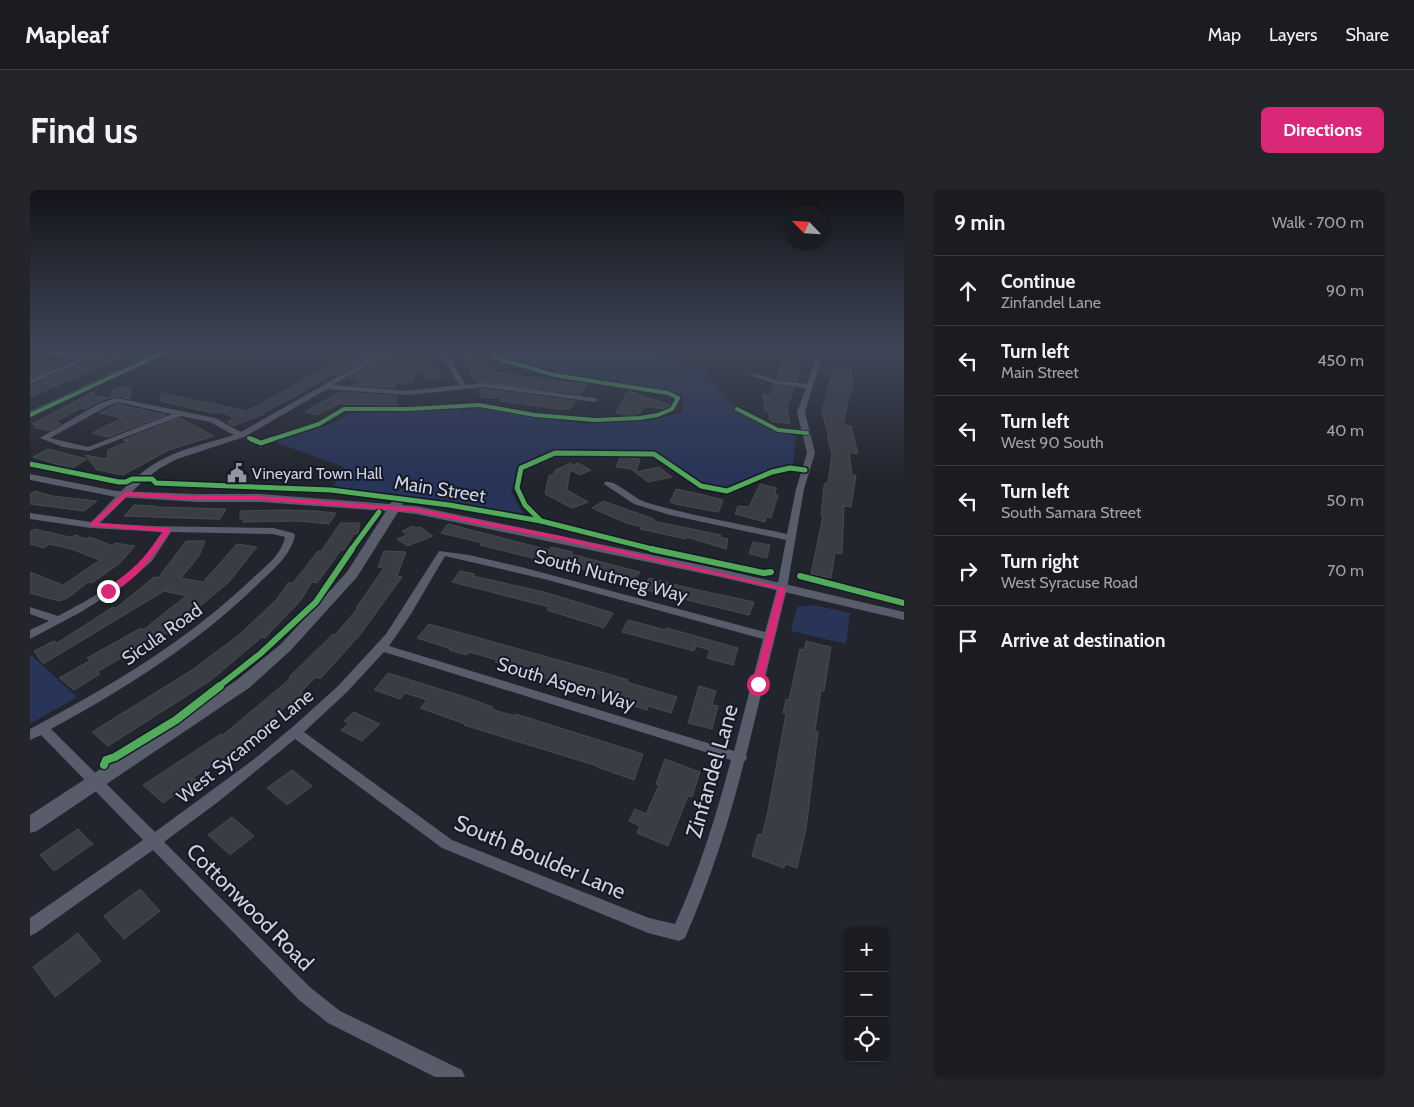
<!DOCTYPE html>
<meta charset="utf-8">
<style>
body{margin:0;font-family:Cabin,sans-serif;background:#23252a;color:#f1f3f6}
.controls{position:absolute;right:15px;bottom:15px;display:grid;overflow:hidden;border-radius:8px;box-shadow:0 1px 4px #0004}
.controls button{width:45px;height:45px;display:grid;place-items:center;padding:0;border:0;border-bottom:1px solid #383a40;background:#1a1c22;color:#f1f3f6;font:25px sans-serif}
.compass{position:absolute;left:754px;top:15px;width:45px;height:45px;border-radius:50%;background:#1a1c22;box-shadow:0 1px 4px #0004;rotate:295deg}
.stop{position:absolute;width:15px;height:15px;margin:-11px;border:4px solid #db2777;border-radius:50%;background:#fff}
.stop.end{background:#db2777;border-color:#fff;box-shadow:0 1px 5px #0008}
.list{margin:0;padding:0;list-style:none}
h2{display:flex;justify-content:space-between;align-items:center;height:65px;margin:0;padding:0 20px;font-size:21px}
h2 small{font-size:16px;font-weight:400;color:#9fa1a5}
.list li{display:grid;grid-template-columns:32px 1fr auto;gap:15px;align-items:center;box-sizing:border-box;height:70px;padding:0 20px;border-top:1px solid #383a40}
.list b{display:block;font-size:19px;white-space:nowrap}
.list p{margin:0;font-size:16px;white-space:nowrap;color:#9fa1a5}
.list em{font-size:16px;font-style:normal;color:#9fa1a5}
.icon{flex:none;width:28px;height:28px;fill:none;stroke:currentColor;stroke-width:2;stroke-linecap:round;stroke-linejoin:round}
.map{position:relative;flex:none;width:874px;height:887px;overflow:hidden;border-radius:8px}
header{display:flex;align-items:center;gap:30px;box-sizing:border-box;height:70px;padding:0 25px;background:#1a1c22;border-bottom:1px solid #383a40}
header strong{font-size:24px}
nav{display:flex;gap:28px;margin-inline-start:auto;font-size:18px}
.intro{display:flex;align-items:center;justify-content:space-between;box-sizing:border-box;height:120px;padding:0 30px}
h1{margin:0;font-size:35px}
.button{padding:12px 22px;border-radius:8px;background:#db2777;color:#fff;font-size:18px;font-weight:700}
main{display:flex;gap:30px;padding:0 30px}
aside{flex:1;background:#1a1c22;border-radius:8px;box-shadow:0 1px 4px #0004}
.map>svg:first-child{display:block}
</style>
<header>
<strong>Mapleaf</strong>
<nav><a>Map</a><a>Layers</a><a>Share</a></nav>
</header>
<div class="intro"><h1>Find us</h1><a class="button">Directions</a></div>
<main>
<div class="map">
<svg width="874" height="887" viewBox="0 0 874 887">
<rect width="100%" height="100%" fill="#22252d"/>
<g fill="#283458">
<polygon points="472,162 622,162 675,183 707,219 738,239 766,246 763,275 697,301 671,296 624,264 525,263 491,278 481,301 495,328 301,300 314,277 244,252 296,236 323,223 450,218 556,234 623,230 652,222 653,204 541,185 481,170"/>
<polygon points="783,415 820,423 816,454 761,441 767,417"/>
<polygon points="0,464 47,507 0,534"/>
</g>
<g fill="#3a3e44" stroke="#474a51">
<polygon points="76,162 105,162 0,207 0,196"/>
<polygon points="326,162 348,162 307,186 301,184 268,205 232,224 234,224 203,236 197,232 204,228 191,222 187,224 130,211 132,203 217,221"/>
<polygon points="362,162 390,162 383,167 396,166 399,175 404,175 411,188 397,190 388,178 382,192 365,194 365,198 322,195 329,190 319,188"/>
<polygon points="759,162 773,165 767,191 747,188 754,166 757,166"/>
<polygon points="445,163 450,172 455,171 466,183 557,194 550,204 447,192 439,181 442,181 428,164"/>
<polygon points="0,166 29,173 37,170 41,171 0,188"/>
<polygon points="804,175 822,178 822,203 820,203 813,235 821,236 828,264 819,262 822,285 826,285 821,317 814,316 812,364 805,363 801,388 781,384 793,326 791,326 794,296 796,292 798,293 801,271 802,263 797,247 799,247 792,223"/>
<polygon points="744,195 764,198 757,217 760,234 740,231 739,223 735,221 733,204 740,206"/>
<polygon points="101,197 100,209 87,206 81,208 81,201 85,201 85,199"/>
<polygon points="449,199 453,199 545,211 540,219 528,219 469,211 471,207 451,208"/>
<polygon points="598,201 640,215 639,220 614,216 610,224 606,223 605,226 586,223"/>
<polygon points="63,202 65,206 80,208 69,211 56,219 51,218 25,232 31,234 19,241 4,237 8,235 2,234"/>
<polygon points="310,202 366,206 367,215 308,214 288,225 275,222"/>
<polygon points="87,214 136,225 78,247 62,243 92,228 70,223"/>
<polygon points="150,228 184,246 139,260 93,285 67,280 55,265 77,269 78,260 98,251 93,250"/>
<polygon points="18,259 57,269 41,279 3,267"/>
<polygon points="590,267 610,269 606,282 629,277 642,287 618,292 601,279 586,277"/>
<polygon points="541,273 541,276 548,273 561,280 550,285 540,280 537,300 558,312 542,318 515,304 519,285 523,285 525,280"/>
<polygon points="730,294 746,298 745,305 748,305 741,328 736,327 735,332 705,324 708,316 719,317"/>
<polygon points="646,299 670,304 693,310 689,321 687,322 645,314 640,312"/>
<polygon points="5,301 22,306 67,311 54,321 0,314 0,304"/>
<polygon points="573,311 624,329 623,331 691,345 690,347 698,349 696,359 657,347 656,349 610,339 612,337 596,333 562,318"/>
<polygon points="104,315 126,316 125,317 196,319 190,329 183,329 94,326"/>
<polygon points="253,320 287,321 306,323 299,334 267,331 213,332 214,329 210,329 210,321"/>
<polygon points="310,333 330,333 328,344 324,344 314,360 311,360 287,393 282,392 271,410 235,448 232,447 180,491 78,556 62,542 162,480 209,445 247,409 258,393 263,393 288,361 291,362"/>
<polygon points="418,334 519,360 521,357 543,362 541,364 610,382 602,394 540,375 539,377 450,355 452,353 411,343"/>
<polygon points="383,336 386,338 390,337 403,346 377,356 367,349 377,345 372,341"/>
<polygon points="4,339 35,346 42,347 45,345 56,349 60,347 83,356 85,353 105,356 90,373 62,393 58,392 38,408 29,411 0,403 0,382 33,395 70,370 41,359 19,354 14,358 0,354 0,342"/>
<polygon points="156,351 175,351 169,366 151,388 173,392 207,354 227,357 199,392 150,433 136,444 134,443 67,482 70,484 44,500 29,488 61,470 57,468 111,438 113,440 156,406 134,401 13,474 4,461 24,451 27,453 83,417 86,418 124,387 128,388"/>
<polygon points="723,352 740,355 737,368 719,364"/>
<polygon points="354,361 376,362 367,386 372,387 329,446 290,489 286,487 271,502 274,503 258,517 256,516 241,529 243,530 219,550 163,588 166,590 133,613 113,595 191,544 193,545 261,488 259,487 303,444 305,445 328,418 326,418 354,378 348,377"/>
<polygon points="430,381 445,384 443,386 514,402 583,423 574,438 517,420 519,417 422,392"/>
<polygon points="619,388 659,398 724,412 719,425 617,400 614,398"/>
<polygon points="598,430 636,440 637,438 708,458 703,475 677,468 680,460 666,456 664,461 592,442"/>
<polygon points="399,434 568,481 598,490 597,492 647,507 641,523 618,516 617,520 597,514 598,511 576,504 575,506 558,499 510,487 511,485 465,472 467,470 439,462 437,465 419,460 421,459 387,448"/>
<polygon points="776,451 801,457 794,501 791,500 785,541 788,542 776,639 767,678 755,674 754,678 722,666 728,644 732,645 737,626 756,524 753,523 756,509 759,510 770,459 774,460"/>
<polygon points="358,483 435,507 463,517 461,519 485,526 486,524 613,564 604,590 567,577 567,576 434,535 435,534 390,518 397,510 375,503 370,509 344,500"/>
<polygon points="669,496 686,501 682,515 688,516 682,539 658,533"/>
<polygon points="324,522 350,534 332,551 311,540 319,533 314,531"/>
<polygon points="635,569 670,582 662,607 658,606 638,656 607,643 610,636 599,631 605,619 616,624 629,595 626,594"/>
<polygon points="262,580 282,596 257,615 237,598"/>
<polygon points="202,627 224,646 200,665 178,645"/>
<polygon points="48,639 63,654 24,681 10,665"/>
<polygon points="110,699 130,721 94,749 74,726"/>
<polygon points="48,743 71,771 25,807 3,777"/>
</g>
<g fill="none" stroke-linecap="round" stroke-linejoin="round">
<polyline stroke="#595c68" stroke-width="1" stroke-dasharray="2.5 2.5" stroke-linecap="butt" points="230,258 231,253"/>
<g fill="#585c6b" fill-rule="evenodd">
<polygon points="12,162 27,162 53,167 65,162 74,162 0,194 0,190 47,170"/>
<path d="M 352,162 L 360,162 L 303,195 L 378,201 L 429,195 L 410,162 L 416,162 L 436,195 L 453,193 L 565,208 L 569,210 L 565,212 L 453,197 L 378,205 L 297,199 L 214,247 L 147,269 L 130,278 L 113,291 L 70,333 L 121,336 L 243,338 L 263,343 L 265,345 C 261,365 243,380 229,393 C 168,453 96,498 21,539 L 125,642 L 223,570 L 266,534 L 308,496 L 356,444 L 409,361 L 439,365 L 495,378 L 735,442 L 747,398 L 756,350 L 640,325 L 604,314 L 574,294 L 575,292 C 586,290 603,308 615,312 C 662,326 710,334 757,344 L 766,299 L 777,263 L 767,222 L 776,198 L 746,194 L 720,185 L 723,183 L 747,190 L 777,194 L 785,170 L 788,168 L 791,170 L 775,222 L 785,263 L 774,299 L 757,398 L 716,566 L 717,568 L 714,572 C 699,632 680,691 655,748 L 649,751 L 618,743 L 412,658 L 265,549 L 188,612 L 134,652 L 281,798 L 310,821 L 432,880 L 435,887 L 405,887 L 298,833 L 269,810 L 123,660 L 6,743 L 0,746 L 0,728 L 113,650 L 11,545 L 0,550 L 0,539 C 79,497 157,451 223,388 C 235,377 252,364 255,347 L 243,344 L 141,342 L 122,371 L 93,396 L 49,423 L 0,449 L 0,440 L 19,431 L 0,424 L 0,417 L 28,426 C 58,410 91,393 114,367 C 121,359 126,350 132,342 L 61,338 L 0,329 L 0,323 L 61,332 C 81,313 100,289 124,274 C 148,259 178,253 204,245 L 180,232 L 151,226 L 59,261 L 33,257 L 10,248 L 70,213 L 87,208 L 185,228 L 211,242 ZM 87,212 L 142,224 L 58,257 L 20,248 L 76,217 ZM 415,366 L 514,389 L 733,449 L 704,561 L 359,456 L 381,424 ZM 354,462 L 701,570 C 686,626 669,682 645,734 L 619,728 L 422,650 L 274,542 L 317,502 Z"/>
</g>
<polygon fill="#585c6b" fill-rule="evenodd" points="0,284 86,301 168,304 230,304 360,314 364,309 368,308 374,312 372,315 386,316 690,379 874,422 874,430 690,387 386,324 368,322 327,387 261,460 219,498 7,641 0,643 0,625 207,490 251,454 317,382 356,321 230,312 168,312 86,307 0,290"/>
<polygon fill="#59606f" fill-rule="evenodd" points="127,162 139,162 0,228 0,221"/>
<defs>
<g id="cycleway-far3">
<polyline points="707,219 748,240 777,243"/>
<polyline points="0,225 135,162"/>
<polyline points="219,248 224,250"/>
<polyline points="240,250 289,234 314,219 378,219 449,215 505,225 565,230 610,228 628,225 642,219 648,208 638,203 524,185 472,170 466,167 463,162"/>
</g>
<g id="cycleway-far2">
<polyline points="221,249 231,253 243,249"/>
<polyline points="0,274 89,292 96,292 102,289 122,289 126,293 301,300 419,315 511,331 626,360"/>
<polyline points="511,331 495,315 487,298 491,278 525,263 624,264 671,296 697,301 742,282 760,278 775,280"/>
<polyline points="321,360 349,322"/>
</g>
<g id="cycleway-far1">
<polyline points="621,359 734,383 741,382"/>
<polyline points="770,386 874,413"/>
<polyline points="188,497 230,464 286,412 322,359"/>
</g>
<polyline id="cycleway" points="74,575 76,570 85,567 146,530 190,496"/>
</defs>
<use href="#cycleway-far3" stroke="#141928" stroke-width="5.5"/>
<use href="#cycleway-far2" stroke="#141928" stroke-width="8"/>
<use href="#cycleway-far1" stroke="#141928" stroke-width="9"/>
<use href="#cycleway" stroke="#141928" stroke-width="11"/>
<use href="#cycleway-far3" stroke="#51ab58" stroke-width="4"/>
<use href="#cycleway-far2" stroke="#51ab58" stroke-width="5"/>
<use href="#cycleway-far1" stroke="#51ab58" stroke-width="6"/>
<use href="#cycleway" stroke="#51ab58" stroke-width="8"/>
</g>
<linearGradient id="sky" x2="0" y2="1"><stop stop-color="#131419"/><stop offset="0.56" stop-color="#3e4657"/><stop offset="1" stop-color="#3e4657" stop-opacity="0"/></linearGradient>
<rect width="874" height="287" fill="url(#sky)"/>
<path fill="#db2777" d="M 95,302 L 168,306 L 230,306 L 386,318 L 526,345 L 756,398 L 732,494 L 728,497 L 723,494 L 748,399 L 526,349 L 386,322 L 230,310 L 168,310 L 97,306 L 68,333 L 138,338 L 141,340 C 124,364 107,393 78,403 L 74,401 L 75,399 C 103,381 114,369 133,342 L 60,336 L 60,334 Z"/>
<defs>
<symbol id="civic-bare" viewBox="-9 -9 18 18"><path d="M-.6-6.5H3V-4.5H.6V-3L4-1V1h2V6H-6V1h2V-1L-.6-3ZM-1.2 2.5V6h2.4V2.5Z" fill="#92959f" stroke="#141928" stroke-width="2.5" paint-order="stroke"/></symbol>
</defs>
<g fill-rule="evenodd">
<use href="#civic-bare" x="193" y="269" width="28" height="28"/>
</g>
<g text-anchor="middle" dominant-baseline="central" stroke-width="4" stroke-linejoin="round" paint-order="stroke">
<g font-size="16" fill="#ced2dd" stroke="#141928" text-anchor="start">
<text x="222" y="283">Vineyard Town Hall</text>
</g>
<g font-size="19" fill="#ced2dd" stroke="#141928">
<text transform="translate(410 299) rotate(9)">Main Street</text>
<text transform="translate(581 386) rotate(15)">South Nutmeg Way</text>
<text transform="translate(132 444) rotate(-35)">Sicula Road</text>
<text transform="translate(536 494) rotate(17)">South Aspen Way</text>
<text transform="translate(215 556) rotate(-39)">West Sycamore Lane</text>
</g>
<g font-size="22" fill="#ced2dd" stroke="#141928">
<text transform="translate(682 581) rotate(-74)">Zinfandel Lane</text>
<text transform="translate(510 667) rotate(23)">South Boulder Lane</text>
<text transform="translate(220 717) rotate(45)">Cottonwood Road</text>
</g>
</g>
</svg>
<div class="controls">
<button>+</button>
<button>−</button>
<button><svg class="icon" aria-label="locate" viewBox="0 0 24 24"><circle cx="12" cy="12" r="6"/><path d="M12 2v4M12 18v4M2 12h4M18 12h4"/></svg></button>
</div>
<svg class="compass" viewBox="-18 -18 36 36"><path d="M0-13l5 13h-10z" fill="#e53935"/><path d="M0 13l5-13h-10z" fill="#9fa1a5"/></svg>
<div class="stop" style="left:728px;top:494px"></div>
<div class="stop end" style="left:78px;top:401px"></div>
</div>
<aside>
<h2>9 min<small>Walk · 700 m</small></h2>
<ul class="list">
<li><svg class="icon" aria-label="ahead" viewBox="0 0 24 24"><path d="M12 20V5M6 11l6-6 6 6"/></svg><div><b>Continue</b><p>Zinfandel Lane</p></div><em>90 m</em></li>
<li><svg class="icon" aria-label="left" viewBox="0 0 24 24"><path d="M17 20v-9H6M10 6l-5 5 5 5"/></svg><div><b>Turn left</b><p>Main Street</p></div><em>450 m</em></li>
<li><svg class="icon" aria-label="left" viewBox="0 0 24 24"><path d="M17 20v-9H6M10 6l-5 5 5 5"/></svg><div><b>Turn left</b><p>West 90 South</p></div><em>40 m</em></li>
<li><svg class="icon" aria-label="left" viewBox="0 0 24 24"><path d="M17 20v-9H6M10 6l-5 5 5 5"/></svg><div><b>Turn left</b><p>South Samara Street</p></div><em>50 m</em></li>
<li><svg class="icon" aria-label="right" viewBox="0 0 24 24"><path d="M7 20v-9h11M14 6l5 5-5 5"/></svg><div><b>Turn right</b><p>West Syracuse Road</p></div><em>70 m</em></li>
<li><svg class="icon" aria-label="arrive" viewBox="0 0 24 24"><path d="M6 21V4h12l-3 4 3 4H6"/></svg><div><b>Arrive at destination</b></div></li>
</ul>
</aside>
</main>
